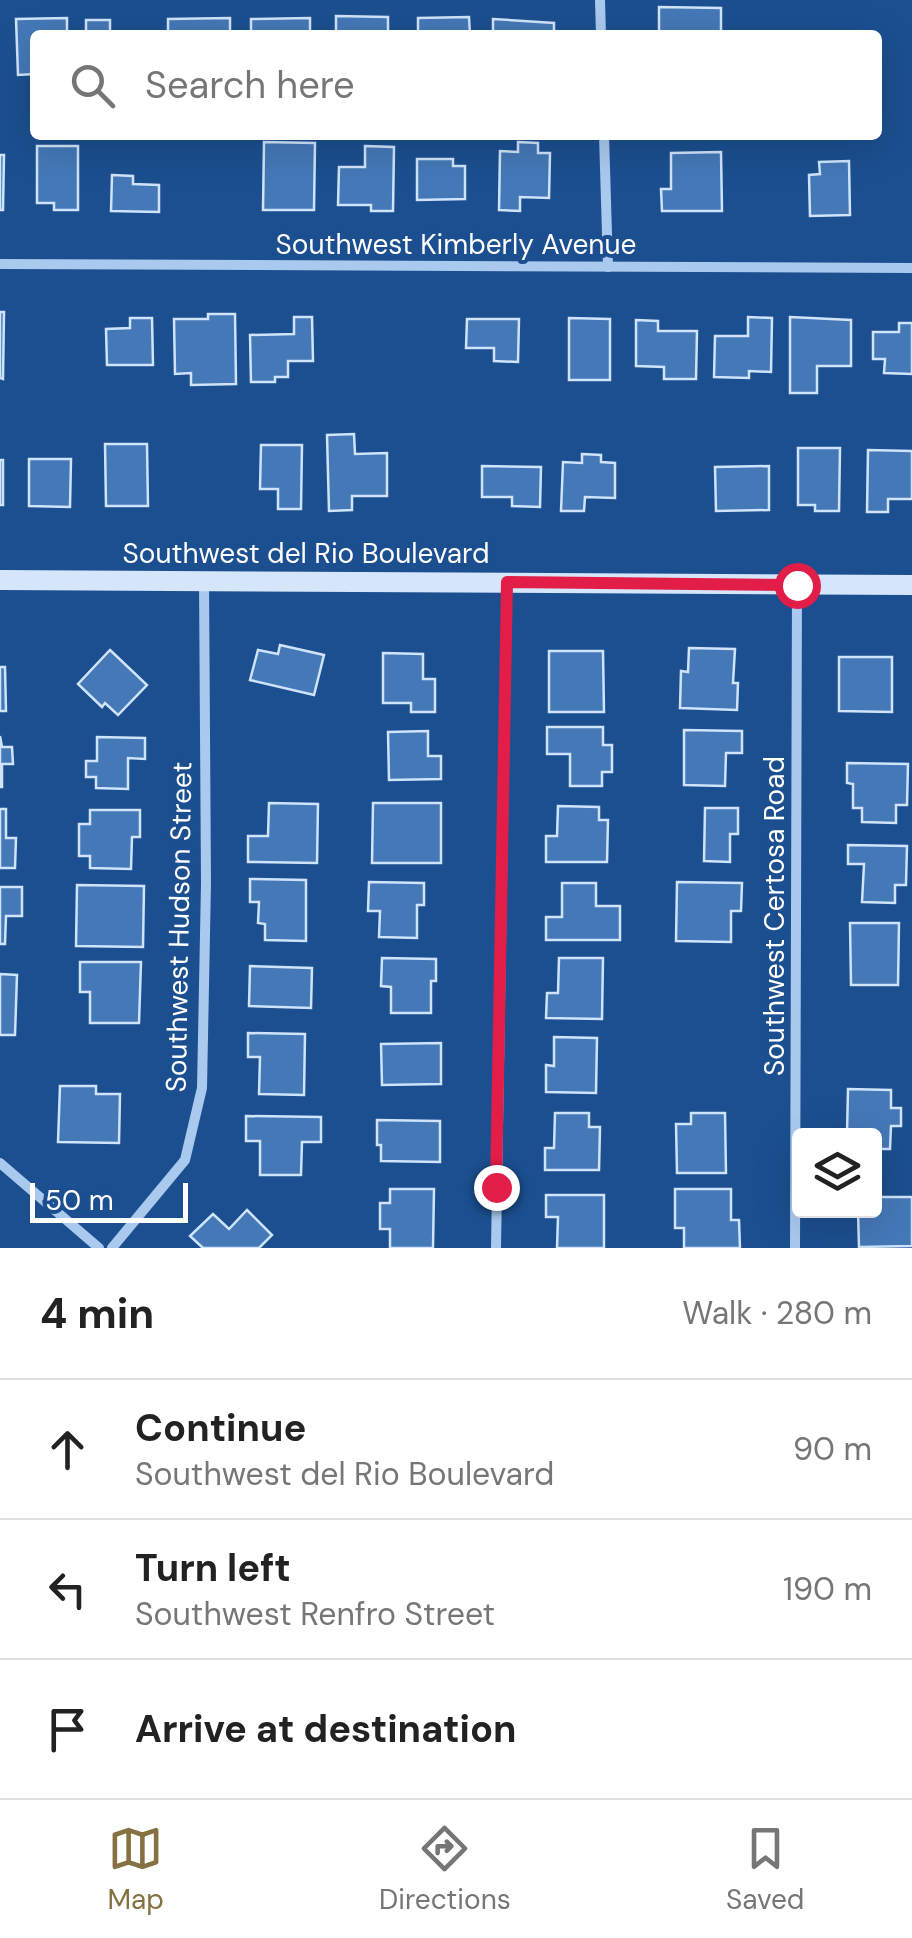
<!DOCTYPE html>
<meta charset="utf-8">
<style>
body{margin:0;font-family:"DM Sans",sans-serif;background:#f6f6f6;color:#222}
.controls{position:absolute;right:30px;bottom:30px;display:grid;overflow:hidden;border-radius:10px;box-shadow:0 10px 40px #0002}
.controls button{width:90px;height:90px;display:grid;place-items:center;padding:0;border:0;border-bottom:2px solid #e0e0e0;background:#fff;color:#222;font:50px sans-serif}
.scale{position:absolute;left:30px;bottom:25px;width:158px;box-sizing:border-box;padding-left:10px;border:5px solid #fff;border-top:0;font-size:28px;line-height:35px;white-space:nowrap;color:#fff;-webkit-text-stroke:8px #1b4f8f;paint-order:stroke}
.stop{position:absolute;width:30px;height:30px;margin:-22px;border:8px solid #e11d48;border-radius:50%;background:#fff}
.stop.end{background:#e11d48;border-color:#fff;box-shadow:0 2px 10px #0008}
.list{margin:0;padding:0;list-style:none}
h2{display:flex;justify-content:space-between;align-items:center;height:130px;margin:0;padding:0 40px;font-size:42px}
h2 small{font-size:32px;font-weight:400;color:#767676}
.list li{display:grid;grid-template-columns:65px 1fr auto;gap:30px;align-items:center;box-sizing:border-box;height:140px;padding:0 40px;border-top:2px solid #e0e0e0}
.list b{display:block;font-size:38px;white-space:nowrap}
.list p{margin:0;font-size:32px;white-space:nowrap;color:#767676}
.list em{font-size:32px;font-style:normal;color:#767676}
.icon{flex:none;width:55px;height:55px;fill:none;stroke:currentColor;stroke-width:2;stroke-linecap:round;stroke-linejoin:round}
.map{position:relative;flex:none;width:912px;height:1248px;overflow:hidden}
.search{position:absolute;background:#fff;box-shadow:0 10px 40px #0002;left:30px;right:30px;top:30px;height:110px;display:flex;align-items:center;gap:25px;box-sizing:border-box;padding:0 35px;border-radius:10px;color:#767676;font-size:38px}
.sheet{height:550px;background:#fff}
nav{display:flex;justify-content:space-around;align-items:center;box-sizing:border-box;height:140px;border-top:2px solid #e0e0e0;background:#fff;font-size:28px;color:#767676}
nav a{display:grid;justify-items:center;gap:5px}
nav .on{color:#857141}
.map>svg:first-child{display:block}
</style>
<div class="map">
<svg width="912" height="1248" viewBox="0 0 912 1248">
<rect width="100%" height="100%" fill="#1b4f8f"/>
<g fill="#4478b7" stroke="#cfe3fa" stroke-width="2.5">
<polygon points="659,7 721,8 721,35 659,35"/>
<polygon points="336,16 388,17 388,35 336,35"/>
<polygon points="469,17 470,35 418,35 418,18"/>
<polygon points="67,18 67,35 35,35 35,74 18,75 16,19"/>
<polygon points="230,18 230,35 168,35 168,19"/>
<polygon points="310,18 310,35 251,35 251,19"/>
<polygon points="493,19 554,23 554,35 493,35"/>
<rect x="86" y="20" width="24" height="15"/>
<polygon points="264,142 315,143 314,210 263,210"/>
<polygon points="518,142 538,143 538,153 550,153 549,198 520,197 520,211 499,210 500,151 518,152"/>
<polygon points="37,146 78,146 78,210 54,210 54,203 37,203"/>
<polygon points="365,146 394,147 393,211 371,211 371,205 338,205 339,167 365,167"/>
<polygon points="721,152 722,211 662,211 661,189 671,189 671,153"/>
<polygon points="0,155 4,155 3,210 0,210"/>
<polygon points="417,159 453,159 453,166 465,166 465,199 417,200"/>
<polygon points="849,161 850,215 810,216 809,175 820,174 819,162"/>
<polygon points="112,175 133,176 133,184 159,185 159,212 111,211"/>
<polygon points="0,312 4,312 3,379 0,378"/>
<polygon points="208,314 235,314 236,384 191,385 191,373 175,374 174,319 208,319"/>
<polygon points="294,317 312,317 313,361 288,361 288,377 275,377 275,382 251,382 250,335 294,334"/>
<polygon points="748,317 772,318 771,372 749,371 749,378 714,377 715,336 748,336"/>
<polygon points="790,317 851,320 851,366 817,366 817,393 790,393"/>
<polygon points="130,318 152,318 153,365 107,365 106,329 130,328"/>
<polygon points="569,318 610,319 610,380 569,380"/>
<polygon points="467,319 519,319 518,362 494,361 494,348 466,348"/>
<polygon points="636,320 658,321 658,331 697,331 696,379 664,379 664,367 636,366"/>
<polygon points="899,323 912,323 912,374 884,373 885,359 873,359 873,332 899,332"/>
<polygon points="354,434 355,454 387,453 387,496 352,496 352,510 329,511 327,435"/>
<polygon points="105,444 147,444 148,506 106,506"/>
<polygon points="261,445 302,445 301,509 278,509 278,489 260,489"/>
<polygon points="798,448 840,448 839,511 815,511 815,505 798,505"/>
<polygon points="868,450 912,451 912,499 888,499 888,512 867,512"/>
<polygon points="582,454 601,455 601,462 615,463 615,498 585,497 584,511 561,511 563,462 582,463"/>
<polygon points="29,459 71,459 70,507 29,506"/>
<rect x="0" y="460" width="3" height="45"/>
<polygon points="482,466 541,467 540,507 512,506 512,497 482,497"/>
<polygon points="769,466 769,510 716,511 715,467"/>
<polygon points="280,645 324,655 314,695 250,680 258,650 278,654"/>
<polygon points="689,648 735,649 733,683 738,683 737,710 680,708 681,671 688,672"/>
<polygon points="110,650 147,685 118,715 105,703 102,707 78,684"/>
<polygon points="549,651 603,651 604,712 549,712"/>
<polygon points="383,653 423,654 423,679 435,679 435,712 411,712 411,703 383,703"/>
<polygon points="839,657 892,657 892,712 839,711"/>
<polygon points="0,667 5,667 6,711 0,711"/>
<polygon points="547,727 603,727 603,745 612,745 612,772 602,772 602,786 570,786 570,754 547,754"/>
<polygon points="684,730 742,731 742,753 726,753 725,786 684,785"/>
<polygon points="428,731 428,756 441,756 441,779 389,780 388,732"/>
<polygon points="0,736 2,747 12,747 13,764 2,764 2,787 0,787"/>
<polygon points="97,737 145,738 145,759 128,758 128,789 96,788 96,777 86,777 86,761 97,761"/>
<polygon points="847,763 908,764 907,805 896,805 896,823 862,822 862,808 853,808 853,784 847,783"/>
<polygon points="269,803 318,804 317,863 248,862 248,836 268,836"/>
<polygon points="373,803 441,803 441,863 372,863"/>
<polygon points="558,806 599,807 599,820 608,820 607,862 546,862 546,836 557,836"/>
<polygon points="705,808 738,808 738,834 730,834 730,862 704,861"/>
<polygon points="0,809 6,809 6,838 16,838 15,868 0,868"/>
<polygon points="90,810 140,810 140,837 132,837 131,869 90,868 90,856 79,856 79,824 90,824"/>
<polygon points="848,845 907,846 906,885 895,885 895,903 862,902 864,864 848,864"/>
<polygon points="250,879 306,880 306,941 265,940 265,924 258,923 259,902 250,902"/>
<polygon points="369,882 424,883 424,905 417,905 417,938 379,937 380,911 368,911"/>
<polygon points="677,882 742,883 741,911 731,911 731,942 676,941"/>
<polygon points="562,883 596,883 596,906 620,906 620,940 546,940 546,917 562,917"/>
<polygon points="77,885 144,886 143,947 76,946"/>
<polygon points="0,887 22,887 22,916 6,916 5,944 0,944"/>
<polygon points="850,923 899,923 898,985 851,985"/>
<polygon points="382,958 436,959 436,981 431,981 431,1013 391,1013 391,987 381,986"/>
<polygon points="559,958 603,958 602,1019 546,1018 547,993 558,993"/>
<polygon points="80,962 141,962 139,1023 90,1023 90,992 80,992"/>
<polygon points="250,966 312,968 311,1008 249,1006"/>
<polygon points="0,974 17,975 15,1035 0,1035"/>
<polygon points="248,1033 305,1034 304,1095 259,1094 260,1057 248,1057"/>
<polygon points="554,1037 597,1038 596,1093 546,1092 546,1065 554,1066"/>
<polygon points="441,1043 441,1084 382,1085 381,1044"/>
<polygon points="60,1086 96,1086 96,1094 120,1094 119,1143 58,1142"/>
<polygon points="848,1089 891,1090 891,1108 901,1108 901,1126 891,1126 890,1149 874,1149 874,1136 850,1136 847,1133"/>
<polygon points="555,1113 589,1113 589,1127 600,1127 599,1170 545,1170 545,1148 554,1148"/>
<polygon points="691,1113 725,1113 726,1173 677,1173 676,1124 691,1124"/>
<polygon points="246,1116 321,1117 321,1142 302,1142 301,1175 260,1175 260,1141 246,1141"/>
<polygon points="377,1120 440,1121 440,1162 381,1161 381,1145 377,1145"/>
<polygon points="390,1189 434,1189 433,1248 390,1248 390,1229 380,1229 380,1203 390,1203"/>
<polygon points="675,1189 731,1189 731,1220 739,1220 740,1248 684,1248 684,1228 675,1228"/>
<polygon points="546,1195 604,1195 604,1248 557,1248 558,1217 546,1217"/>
<polygon points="874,1197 912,1197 912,1246 859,1247 858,1211 874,1210"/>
<polygon points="247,1210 272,1235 259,1248 203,1248 190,1236 213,1214 229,1229"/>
</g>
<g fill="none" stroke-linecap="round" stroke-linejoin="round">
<g stroke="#a9c9ee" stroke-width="10">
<polyline points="600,0 601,35"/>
<polyline points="604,135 608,267"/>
<polyline points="0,264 912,268"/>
<polyline points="0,1163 99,1248"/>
<polyline points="112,1248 185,1160 202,1088 206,883 204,580"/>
<polyline points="496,1248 507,582"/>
<polyline points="795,1248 797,585"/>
</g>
<polyline stroke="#d6e6fa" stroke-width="20" points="0,580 912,585"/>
</g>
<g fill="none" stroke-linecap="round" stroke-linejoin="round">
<polyline stroke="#e11d48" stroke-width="12" points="496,1187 507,582 797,585"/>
</g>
<g text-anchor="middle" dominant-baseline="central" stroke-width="8" stroke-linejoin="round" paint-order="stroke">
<g font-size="28" fill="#fff" stroke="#1b4f8f">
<text x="456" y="244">Southwest Kimberly Avenue</text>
<text x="306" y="553">Southwest del Rio Boulevard</text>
<text transform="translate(774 916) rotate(-90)">Southwest Certosa Road</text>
<text transform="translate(179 927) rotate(-89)">Southwest Hudson Street</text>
</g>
</g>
</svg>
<div class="controls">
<button><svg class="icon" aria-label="layers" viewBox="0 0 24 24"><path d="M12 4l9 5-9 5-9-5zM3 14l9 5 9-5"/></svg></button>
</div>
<div class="scale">50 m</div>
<div class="stop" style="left:797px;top:585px"></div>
<div class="stop end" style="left:496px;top:1187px"></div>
<div class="search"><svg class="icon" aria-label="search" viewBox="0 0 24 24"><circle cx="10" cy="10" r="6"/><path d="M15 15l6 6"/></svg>Search here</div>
</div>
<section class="sheet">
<h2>4 min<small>Walk · 280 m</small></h2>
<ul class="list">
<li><svg class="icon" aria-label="ahead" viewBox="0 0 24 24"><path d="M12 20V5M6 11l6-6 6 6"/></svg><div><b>Continue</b><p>Southwest del Rio Boulevard</p></div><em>90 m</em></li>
<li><svg class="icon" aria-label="left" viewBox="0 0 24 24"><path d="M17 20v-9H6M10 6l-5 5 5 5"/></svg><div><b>Turn left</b><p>Southwest Renfro Street</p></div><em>190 m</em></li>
<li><svg class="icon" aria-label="arrive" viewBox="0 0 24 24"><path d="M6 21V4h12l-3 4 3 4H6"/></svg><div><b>Arrive at destination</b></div></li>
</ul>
</section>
<nav>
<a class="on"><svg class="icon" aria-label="map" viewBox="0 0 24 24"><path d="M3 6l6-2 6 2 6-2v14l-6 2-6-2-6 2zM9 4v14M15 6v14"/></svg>Map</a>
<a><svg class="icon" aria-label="directions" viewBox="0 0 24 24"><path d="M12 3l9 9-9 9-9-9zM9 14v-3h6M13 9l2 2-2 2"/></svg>Directions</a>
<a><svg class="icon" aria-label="saved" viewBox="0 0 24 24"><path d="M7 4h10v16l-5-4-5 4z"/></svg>Saved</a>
</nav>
